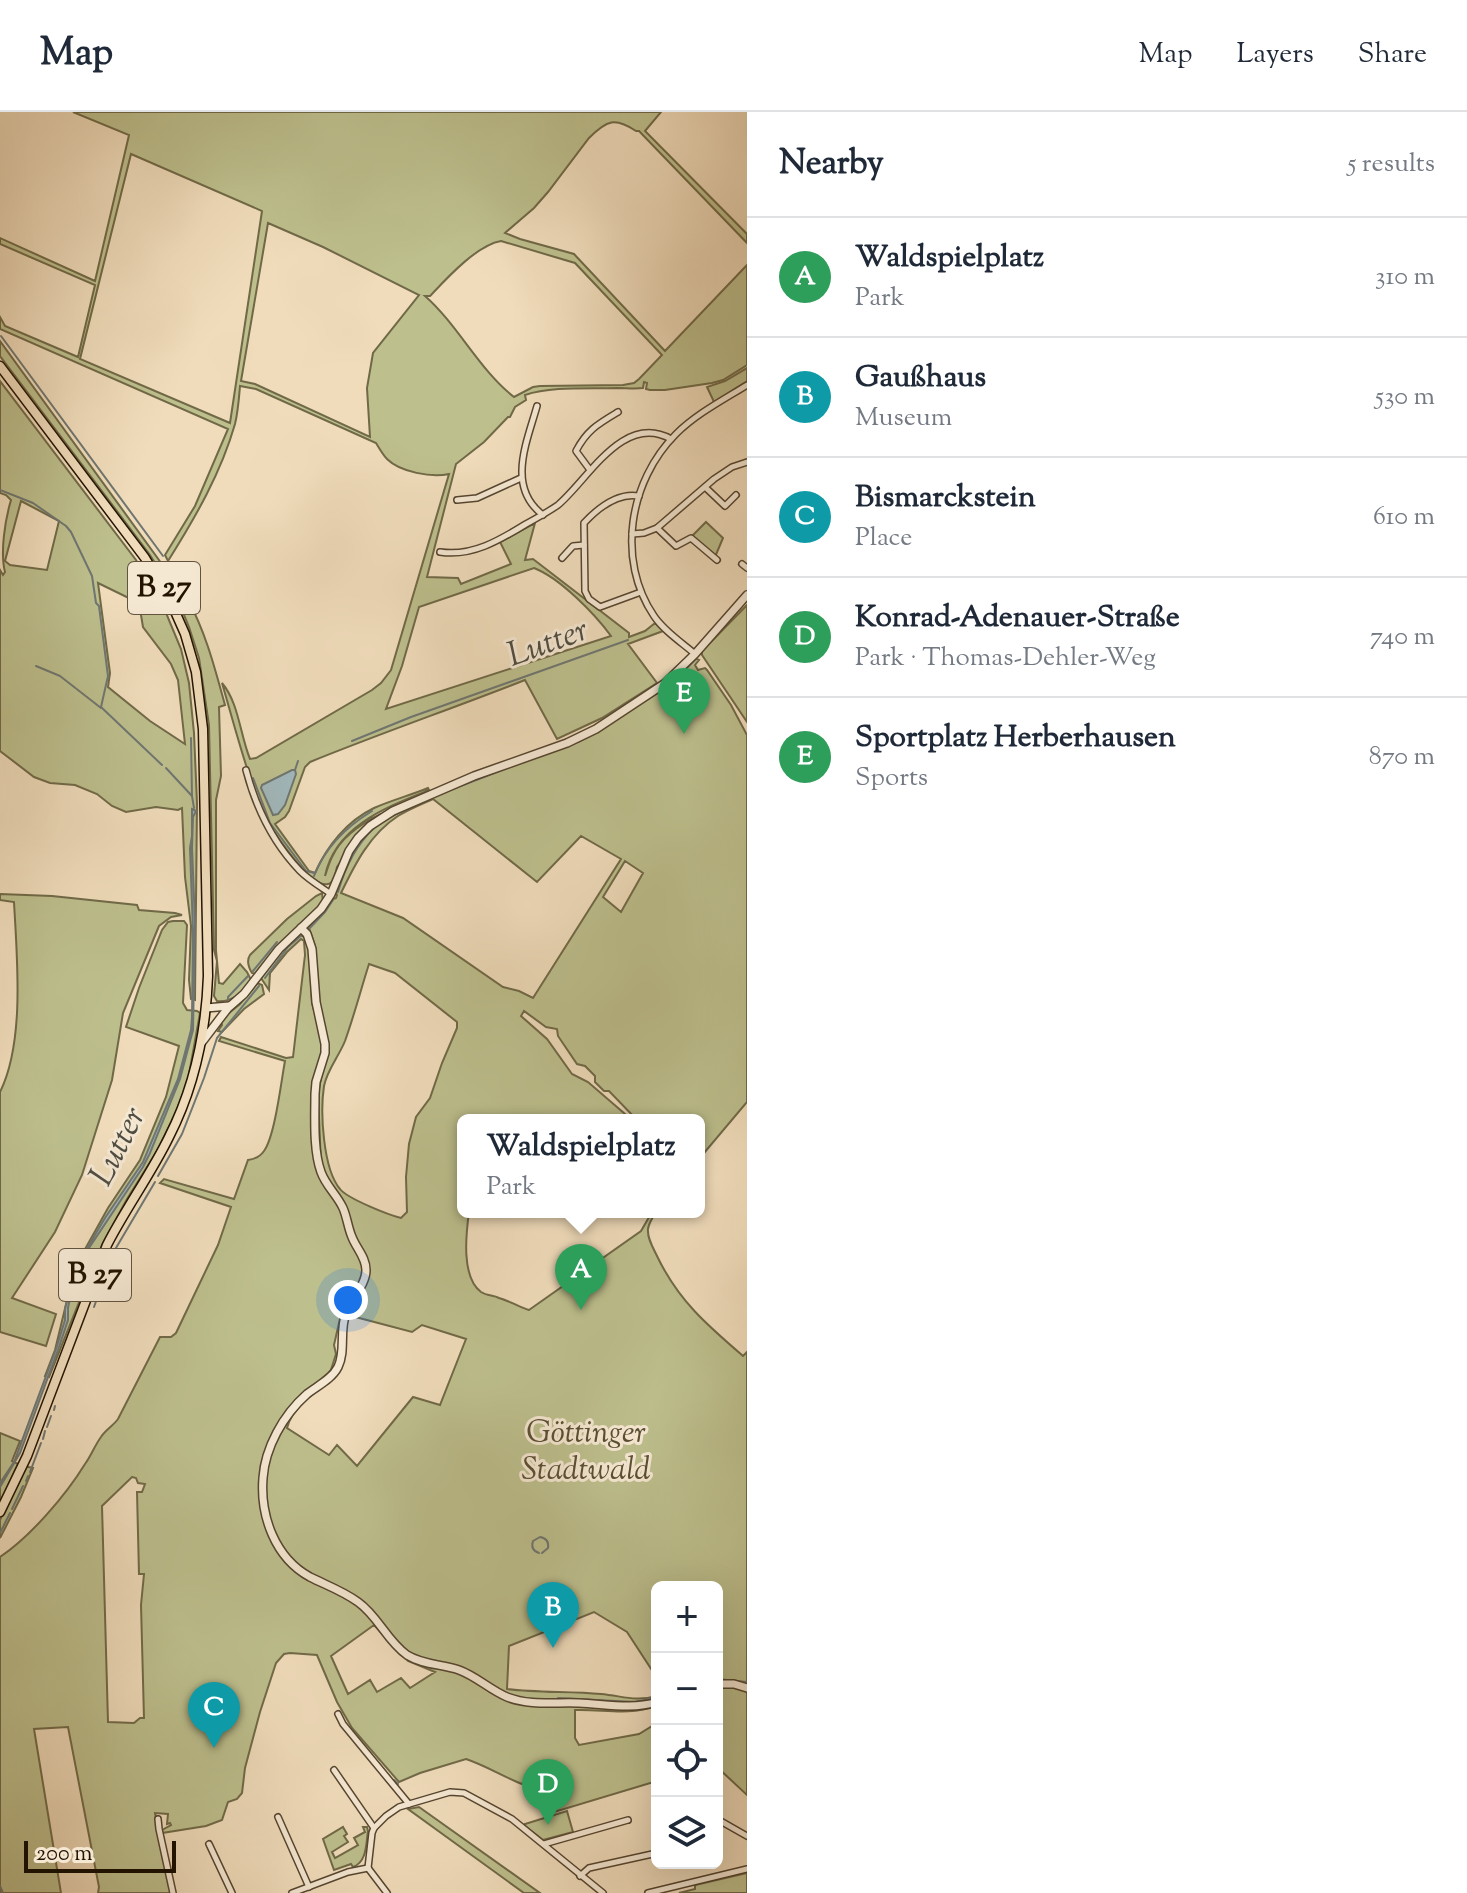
<!DOCTYPE html>
<meta charset="utf-8">
<style>
body{margin:0;font-family:"Sorts Mill Goudy",serif;background:#f6f6f7;color:#1f2937}
.controls{position:absolute;right:24px;bottom:24px;display:grid;overflow:hidden;border-radius:12px;box-shadow:0 8px 32px #0002}
.controls button{width:72px;height:72px;display:grid;place-items:center;padding:0;border:0;border-bottom:2px solid #e0e1e3;background:#fff;color:#1f2937;font:40px sans-serif}
.scale{position:absolute;left:24px;bottom:20px;width:152px;box-sizing:border-box;padding-left:8px;border:4px solid #231301;border-top:0;font-size:22px;line-height:28px;white-space:nowrap;color:#231301;-webkit-text-stroke:6px #f5e8d3;paint-order:stroke}
.you{position:absolute;left:348px;top:1188px;width:28px;height:28px;margin:-20px;border:6px solid #fff;border-radius:50%;background:#1a73e8;box-shadow:0 0 0 12px #1a73e833}
.badge{display:grid;place-items:center;width:52px;height:52px;border-radius:50%;background:#d93025;color:#fff;font-size:26px;font-weight:700}
.pin{position:absolute;translate:-50% -66px;filter:drop-shadow(0 2px 4px #0008)}
.pin::after{content:'';position:absolute;top:42px;width:28px;height:24px;background:inherit;clip-path:polygon(0 0,100% 0,50% 100%)}
.popup{position:absolute;left:457px;top:1002px;width:248px;height:104px;box-sizing:border-box;display:grid;place-content:center;border-radius:12px;background:#fff;filter:drop-shadow(0 2px 6px #0005);font-size:26px;white-space:nowrap;color:#747a83}
.popup b{font-size:30px;color:#1f2937}
.popup::after{content:'';position:absolute;left:50%;top:100%;margin-left:-16px;border:16px solid transparent;border-top-color:#fff}
.list{margin:0;padding:0;list-style:none}
h2{display:flex;justify-content:space-between;align-items:center;height:104px;margin:0;padding:0 32px;font-size:34px}
h2 small{font-size:26px;font-weight:400;color:#747a83}
.list li{display:grid;grid-template-columns:52px 1fr auto;gap:24px;align-items:center;box-sizing:border-box;height:120px;padding:0 32px;border-top:2px solid #e0e1e3}
.list b{display:block;font-size:30px;white-space:nowrap}
.list p{margin:0;font-size:26px;white-space:nowrap;color:#747a83}
.list em{font-size:26px;font-style:normal;color:#747a83}
.icon{flex:none;width:44px;height:44px;fill:none;stroke:currentColor;stroke-width:2;stroke-linecap:round;stroke-linejoin:round}
.map{position:relative;flex:none;width:747px;height:1781px;overflow:hidden}
header{display:flex;align-items:center;gap:48px;box-sizing:border-box;height:112px;padding:0 40px;background:#fff;border-bottom:2px solid #e0e1e3}
header strong{font-size:38px}
nav{display:flex;gap:44px;margin-inline-start:auto;font-size:28px}
main{display:flex}
aside{flex:1;background:#fff}
.map>svg:first-child{display:block}
</style>
<header>
<strong>Map</strong>
<nav><a>Map</a><a>Layers</a><a>Share</a></nav>
</header>
<main>
<div class="map">
<svg width="747" height="1781" viewBox="0 0 747 1781">
<rect width="100%" height="100%" fill="#f0dcbb"/>
<filter id="stains"><feTurbulence type="fractalNoise" baseFrequency=".0025" numOctaves="4"/><feColorMatrix values="0 0 0 0 .2 0 0 0 0 .09 0 0 0 0 .02 0 0 0 .5 -.17"/></filter>
<radialGradient id="worn" r=".72"><stop offset=".6" stop-color="#630" stop-opacity="0"/><stop offset="1" stop-color="#630" stop-opacity=".3"/></radialGradient>
<g fill="#bdbf8d" stroke="#706947" stroke-width="2" fill-rule="evenodd">
<path d="M 73,0 L 661,0 L 645,19 L 747,122 L 747,131 L 639,19 L 636,19 C 615,5 607,8 589,26 L 548,80 L 534,96 L 505,121 L 520,127 L 574,142 L 665,239 L 747,153 L 747,253 L 723,268 L 712,271 L 665,278 L 650,278 L 646,277 L 647,271 L 644,270 L 643,276 C 635,277 626,276 617,276 C 589,277 552,274 525,283 L 526,288 L 515,295 L 510,305 L 508,305 L 484,330 L 456,352 L 427,465 L 458,466 L 461,472 L 511,452 L 500,430 L 535,411 L 525,448 L 533,447 L 629,521 L 629,525 L 645,519 L 655,511 L 663,519 L 628,532 L 657,571 L 602,606 L 557,627 L 525,568 C 454,596 381,621 310,650 L 305,655 L 289,699 L 285,705 L 275,712 L 309,759 L 315,761 C 327,734 347,709 374,696 C 392,688 411,683 428,676 L 429,678 C 387,695 335,714 325,764 C 327,758 329,751 332,745 C 341,725 362,711 381,702 L 370,710 L 337,755 L 334,768 C 332,769 331,772 328,772 C 311,777 278,725 269,713 C 248,668 236,619 222,571 C 239,591 240,623 250,647 L 256,646 L 372,578 L 381,571 L 391,558 L 449,362 C 432,366 400,360 387,347 C 383,343 379,336 376,331 L 256,277 L 240,274 C 239,286 238,300 235,312 C 221,361 195,406 168,449 L 165,443 L 195,394 L 228,317 L 0,217 L 0,205 L 5,214 L 78,245 L 95,173 L 0,132 L 0,126 L 95,169 L 129,23 ZM 131,42 L 262,99 L 230,311 L 80,247 ZM 268,111 L 323,135 L 419,183 L 373,241 L 367,276 L 370,325 L 255,272 L 241,269 ZM 501,129 L 575,151 L 662,243 L 639,267 L 634,271 L 623,273 L 540,274 L 533,275 L 514,285 C 480,259 458,213 425,184 L 430,184 C 447,166 477,133 501,129 ZM 534,456 C 560,466 595,502 611,524 L 386,597 L 402,554 L 419,495 Z"/>
<path d="M 0,229 L 188,488 C 206,521 215,557 225,593 L 219,595 L 221,664 L 216,688 L 216,838 L 219,871 L 223,872 L 240,852 L 247,860 L 251,868 C 244,880 231,891 217,889 L 214,884 L 217,849 L 214,838 L 209,613 L 199,546 L 189,515 L 177,486 L 150,443 L 0,244 Z"/>
<polygon points="747,256 747,270 715,291 714,290 707,275 725,269"/>
<path d="M 0,269 L 136,448 L 164,496 L 181,537 L 189,571 L 194,621 L 197,691 L 195,888 L 191,887 L 189,868 L 191,814 L 185,765 L 182,696 L 178,698 L 156,695 L 126,700 L 112,694 L 97,682 L 75,673 L 50,671 L 34,665 L 0,639 L 0,458 L 3,463 L 5,460 C 0,441 5,408 11,388 L 6,383 L 0,381 ZM 21,389 L 59,409 L 47,458 L 10,453 L 5,449 ZM 98,471 L 139,491 L 143,515 L 171,552 L 178,568 L 185,632 L 150,609 L 108,575 L 110,561 Z"/>
<polygon points="706,410 723,426 715,445 695,428 693,423"/>
<polygon points="747,493 747,610 702,543 702,539"/>
<path d="M 694,546 L 699,548 L 695,553 L 698,558 L 705,556 L 707,558 L 731,593 L 747,623 L 747,990 L 699,1047 L 699,1008 L 637,1008 L 609,979 L 604,979 L 595,970 L 595,964 L 585,954 L 577,952 L 558,924 L 557,917 L 546,915 L 524,899 L 521,904 L 547,927 L 572,962 L 588,970 L 632,1008 L 463,1008 L 463,1100 L 469,1100 C 466,1122 461,1165 481,1180 C 487,1184 493,1183 499,1186 C 510,1189 519,1195 529,1198 L 641,1119 L 652,1100 L 656,1100 C 653,1105 649,1110 648,1117 C 647,1127 654,1137 658,1146 C 679,1189 707,1213 743,1244 L 747,1240 L 747,1683 L 717,1655 L 717,1475 L 657,1475 L 657,1566 L 627,1520 L 594,1500 L 509,1534 L 507,1577 C 538,1581 570,1579 601,1582 C 623,1584 635,1590 657,1584 L 657,1594 C 626,1604 605,1597 575,1598 L 575,1626 L 579,1633 L 639,1622 L 657,1611 L 657,1669 L 551,1701 L 552,1679 C 520,1677 496,1657 466,1647 L 420,1661 L 399,1670 L 352,1616 L 337,1590 L 317,1543 L 290,1541 L 284,1542 L 276,1551 L 260,1600 L 245,1656 L 242,1681 L 237,1687 L 228,1690 L 222,1708 L 206,1714 L 162,1721 L 162,1718 L 171,1713 L 170,1711 L 167,1712 L 168,1702 L 155,1701 L 171,1781 L 98,1781 L 99,1775 L 68,1615 L 34,1617 L 61,1781 L 0,1781 L 0,1445 C 30,1425 66,1383 85,1352 C 91,1344 95,1333 101,1325 C 105,1318 113,1314 118,1307 L 160,1225 L 171,1225 L 176,1221 L 218,1133 L 231,1095 L 160,1071 L 164,1067 L 234,1087 L 248,1048 C 255,1047 260,1045 264,1039 C 275,1024 281,970 285,949 L 219,929 L 221,925 L 286,946 L 293,945 L 305,843 L 304,829 L 301,827 L 287,840 L 270,861 L 269,878 L 261,866 C 271,851 283,829 300,823 L 305,825 L 309,833 L 312,891 L 320,919 L 322,937 L 312,983 L 317,1055 L 322,1070 L 340,1096 L 349,1126 L 362,1149 L 363,1160 L 362,1167 L 349,1185 L 341,1202 L 334,1233 L 336,1242 L 330,1261 L 336,1264 C 320,1276 291,1296 287,1316 L 329,1343 L 337,1333 L 357,1354 L 413,1285 L 440,1293 L 466,1227 L 422,1213 L 412,1220 L 348,1203 L 365,1173 L 369,1163 L 369,1156 L 367,1147 L 355,1125 L 346,1097 L 325,1063 L 321,1052 L 318,982 L 327,935 L 318,883 L 315,834 L 309,816 L 327,795 L 331,788 L 336,786 L 337,783 L 335,779 L 346,752 L 357,732 L 374,713 L 383,707 L 464,671 L 580,628 L 658,579 L 679,562 ZM 433,687 L 537,770 L 581,724 L 621,747 L 533,886 L 519,879 L 503,875 L 403,806 L 341,781 C 355,752 370,722 398,704 C 409,697 422,692 433,687 ZM 625,749 L 643,761 L 621,800 L 603,785 ZM 369,852 L 395,861 L 457,910 L 457,916 L 442,951 L 430,986 L 416,1005 L 409,1032 L 406,1065 L 407,1100 L 401,1106 C 389,1103 348,1087 340,1077 C 323,1057 320,1000 324,974 C 327,958 339,944 345,929 C 354,904 361,877 369,852 ZM 132,1365 L 136,1366 L 138,1371 L 145,1372 L 142,1380 L 137,1380 L 139,1462 L 144,1462 L 141,1493 L 144,1606 L 140,1606 L 134,1611 L 108,1610 L 102,1394 ZM 374,1513 L 408,1549 L 435,1560 L 410,1576 L 401,1566 L 377,1580 L 370,1568 L 348,1582 L 331,1544 Z"/>
<path d="M 322,781 L 323,790 L 317,798 L 256,862 L 252,861 C 249,856 246,849 250,843 L 287,807 L 316,784 Z"/>
<path d="M 0,782 L 52,784 L 137,793 L 139,798 L 175,801 L 182,803 L 171,805 L 159,814 L 123,901 L 112,968 L 82,1063 L 55,1120 L 12,1186 L 56,1202 L 46,1234 L 0,1220 L 0,980 C 25,930 17,846 14,790 L 0,788 Z"/>
<polygon points="173,809 184,809 187,813 183,891 187,898 197,899 200,901 188,968 176,1000 157,1039 127,1087 102,1133 49,1265 45,1264 55,1238 75,1155 108,1096 140,1048 166,985 179,934 126,915 139,876 162,818 168,810"/>
<polygon points="257,871 262,873 264,882 244,897 222,920 218,919 222,913 221,909 223,906 240,892"/>
<polygon points="0,1321 20,1329 12,1349 18,1352 0,1391"/>
<polygon points="24,1354 33,1356 21,1385 0,1426 0,1408"/>
<polygon points="419,1695 540,1781 524,1781 408,1697"/>
<polygon points="567,1699 573,1720 543,1728 525,1714 525,1712"/>
<path d="M 343,1715 L 347,1722 L 344,1724 L 348,1730 L 332,1740 L 335,1746 L 358,1733 L 354,1726 L 365,1720 L 363,1715 L 367,1715 L 368,1719 C 366,1732 367,1750 353,1755 L 351,1752 L 334,1758 L 323,1727 Z"/>
<polygon points="747,1761 747,1781 679,1781 695,1777 695,1773"/>
</g>
<g fill="#a1b8bc" stroke="#6f7671" stroke-width="2">
<polygon points="292,658 295,658 296,662 285,693 278,702 273,703 261,676 262,673"/>
<polygon points="192,697 196,699 193,705 192,736 195,811 193,918 180,967 150,1041 143,1055 85,1142 72,1176 68,1196 68,1208 58,1238 20,1341 0,1375 0,1371 14,1350 56,1237 65,1208 65,1197 76,1155 105,1106 143,1050 178,967 191,918 192,905 193,819 190,736 192,724"/>
</g>
<g fill="none" stroke-linecap="round" stroke-linejoin="round">
<g stroke="#6f7671" stroke-width="2">
<polyline points="1,224 163,444"/>
<polyline points="0,378 33,391 66,414 71,420 92,464 96,491 99,494 108,564 101,595 162,653"/>
<polyline points="36,554 60,564 101,596"/>
<polyline points="626,601 668,574 695,548"/>
<polyline points="191,626 192,684"/>
<polyline points="352,629 411,605 628,528"/>
<polyline points="578,630 594,622"/>
<polyline points="166,656 192,684 194,696"/>
<polyline points="295,658 298,649"/>
<polyline points="253,666 270,711 306,759 315,761"/>
<polyline points="440,682 520,651"/>
<polyline points="392,704 405,698"/>
<path d="M 314,764 C 325,735 346,715 372,699"/>
<path d="M 338,780 C 345,755 355,734 374,716"/>
<polyline points="307,819 325,800 333,788"/>
<polyline points="253,859 277,830"/>
<polyline points="265,866 288,835 303,822"/>
<polyline points="228,887 228,885 248,864"/>
<polyline points="158,1064 182,1022 204,966 217,926 259,874"/>
<polyline points="94,1195 113,1141 155,1070"/>
<polyline points="54,1298 55,1294"/>
<polyline points="47,1315 51,1304"/>
<polyline points="43,1327 45,1319"/>
<polyline points="30,1360 41,1331"/>
<polyline points="26,1369 28,1364"/>
<polyline points="12,1397 23,1374"/>
<polyline points="0,1421 10,1401"/>
<path d="M 539,1441 C 533,1439 531,1435 533,1429 L 540,1425 C 546,1426 549,1430 548,1436 L 542,1441"/>
<polyline points="717,1567 747,1570"/>
<polyline points="558,1586 635,1590 657,1585"/>
<polyline points="394,1668 398,1672"/>
<polyline points="0,1774 3,1781"/>
</g>
<defs>
<g id="minor">
<path d="M 537,294 C 527,330 506,375 543,403"/>
<path d="M 590,358 L 576,339 C 587,318 598,312 618,300"/>
<polyline points="705,375 725,394 736,383"/>
<path d="M 639,384 C 617,380 598,396 584,411 L 585,479 L 589,487 L 600,495 L 641,480"/>
<polyline points="457,388 477,386 521,366"/>
<polyline points="657,416 676,434 691,426 717,448"/>
<polyline points="632,422 644,421 657,416 714,367 732,355 747,350"/>
<path d="M 440,440 C 472,445 500,428 526,412 C 537,406 548,400 558,393 C 588,368 623,300 671,327"/>
<polyline points="562,446 573,434 584,433"/>
<polyline points="742,452 747,456"/>
<path d="M 695,542 C 681,530 664,519 654,504 C 616,448 629,369 676,322 C 696,302 723,288 747,273"/>
<path d="M 246,658 C 256,696 272,730 300,759 C 309,768 321,775 331,782"/>
<polyline points="338,1602 343,1612 409,1692"/>
<polyline points="334,1658 374,1716"/>
<polyline points="278,1705 309,1775"/>
<polyline points="158,1707 159,1717 173,1781"/>
<polyline points="717,1707 747,1724"/>
<polyline points="209,1732 232,1781"/>
<polyline points="544,1732 628,1708"/>
<polyline points="368,1756 372,1721 374,1716 386,1704 399,1695 450,1680 464,1681 512,1707 603,1781"/>
<polyline points="368,1756 387,1781"/>
<polyline points="580,1764 589,1756 657,1741"/>
<polyline points="292,1781 348,1760 368,1756"/>
<polyline points="648,1781 747,1757"/>
</g>
<g id="tertiary">
<path d="M 301,816 L 307,822 L 312,837 L 316,890 L 325,932 L 325,941 L 316,970 L 315,982 C 315,1005 313,1038 321,1060 C 326,1074 337,1083 343,1096 C 347,1105 348,1116 352,1125 C 356,1136 366,1145 366,1158 C 366,1173 351,1187 346,1201 C 339,1219 346,1239 338,1255 C 332,1267 317,1274 307,1282 C 283,1303 265,1336 263,1366 C 260,1404 275,1446 310,1465 C 326,1473 343,1479 358,1490 C 378,1504 387,1529 407,1543 C 423,1553 442,1552 459,1558 C 476,1564 490,1578 507,1585 C 530,1594 555,1590 579,1591 C 605,1592 632,1598 657,1590"/>
<polyline points="206,896 229,894"/>
<polyline points="202,930 228,896 244,882 279,837 321,797 331,782 349,739 358,726 370,714 393,699 474,664 567,631 596,617 664,572 695,542 747,483"/>
<polyline points="717,1572 734,1572 747,1576"/>
</g>
<path id="primary" d="M 0,254 L 145,446 L 169,486 L 185,522 L 196,560 L 203,617 L 208,864 C 206,920 195,974 169,1025 C 151,1062 126,1096 107,1133 L 27,1344 L 0,1400"/>
</defs>
<use href="#minor" stroke="#564530" stroke-width="8"/>
<use href="#tertiary" stroke="#564530" stroke-width="10"/>
<use href="#primary" stroke="#231301" stroke-width="11"/>
<use href="#minor" stroke="#f5e8d3" stroke-width="5"/>
<use href="#tertiary" stroke="#f5e8d3" stroke-width="7"/>
<use href="#primary" stroke="#f0dcbb" stroke-width="8"/>
</g>
<g text-anchor="middle" dominant-baseline="central" stroke-width="6" stroke-linejoin="round" paint-order="stroke">
<g fill="#f5e8d3" stroke="#625340" stroke-width="2">
<rect x="128" y="450" width="72" height="52" rx="6"/>
<rect x="59" y="1137" width="72" height="52" rx="6"/>
</g>
<g font-size="30" font-weight="bold" fill="#231301">
<text x="164" y="476">B 27</text>
<text x="95" y="1163">B 27</text>
</g>
<g font-size="32" font-style="italic" fill="#594f32" stroke="#f5e8d3">
<text x="586" y="1322">Göttinger<tspan x="586" dy="37">Stadtwald</tspan></text>
</g>
<g font-size="34" font-style="italic" fill="#4f4d42" stroke="#f5e8d3">
<text transform="translate(548 532) rotate(-20)">Lutter</text>
<text transform="translate(119 1035) rotate(-63)">Lutter</text>
</g>
</g>
<rect width="100%" height="100%" filter="url(#stains)"/>
<rect width="100%" height="100%" fill="url(#worn)"/>
</svg>
<div class="controls">
<button>+</button>
<button>−</button>
<button><svg class="icon" aria-label="locate" viewBox="0 0 24 24"><circle cx="12" cy="12" r="6"/><path d="M12 2v4M12 18v4M2 12h4M18 12h4"/></svg></button>
<button><svg class="icon" aria-label="layers" viewBox="0 0 24 24"><path d="M12 4l9 5-9 5-9-5zM3 14l9 5 9-5"/></svg></button>
</div>
<div class="scale">200 m</div>
<div class="you"></div>
<div class="pin badge" style="left:581px;top:1198px;background:#2e9e5b">A</div>
<div class="popup"><b>Waldspielplatz</b>Park</div>
<div class="pin badge" style="left:553px;top:1536px;background:#0f9aa8">B</div>
<div class="pin badge" style="left:214px;top:1636px;background:#0f9aa8">C</div>
<div class="pin badge" style="left:548px;top:1713px;background:#2e9e5b">D</div>
<div class="pin badge" style="left:684px;top:622px;background:#2e9e5b">E</div>
</div>
<aside>
<h2>Nearby<small>5 results</small></h2>
<ul class="list">
<li><span class="badge" style="background:#2e9e5b">A</span><div><b>Waldspielplatz</b><p>Park</p></div><em>310 m</em></li>
<li><span class="badge" style="background:#0f9aa8">B</span><div><b>Gaußhaus</b><p>Museum</p></div><em>530 m</em></li>
<li><span class="badge" style="background:#0f9aa8">C</span><div><b>Bismarckstein</b><p>Place</p></div><em>610 m</em></li>
<li><span class="badge" style="background:#2e9e5b">D</span><div><b>Konrad-Adenauer-Straße</b><p>Park · Thomas-Dehler-Weg</p></div><em>740 m</em></li>
<li><span class="badge" style="background:#2e9e5b">E</span><div><b>Sportplatz Herberhausen</b><p>Sports</p></div><em>870 m</em></li>
</ul>
</aside>
</main>
